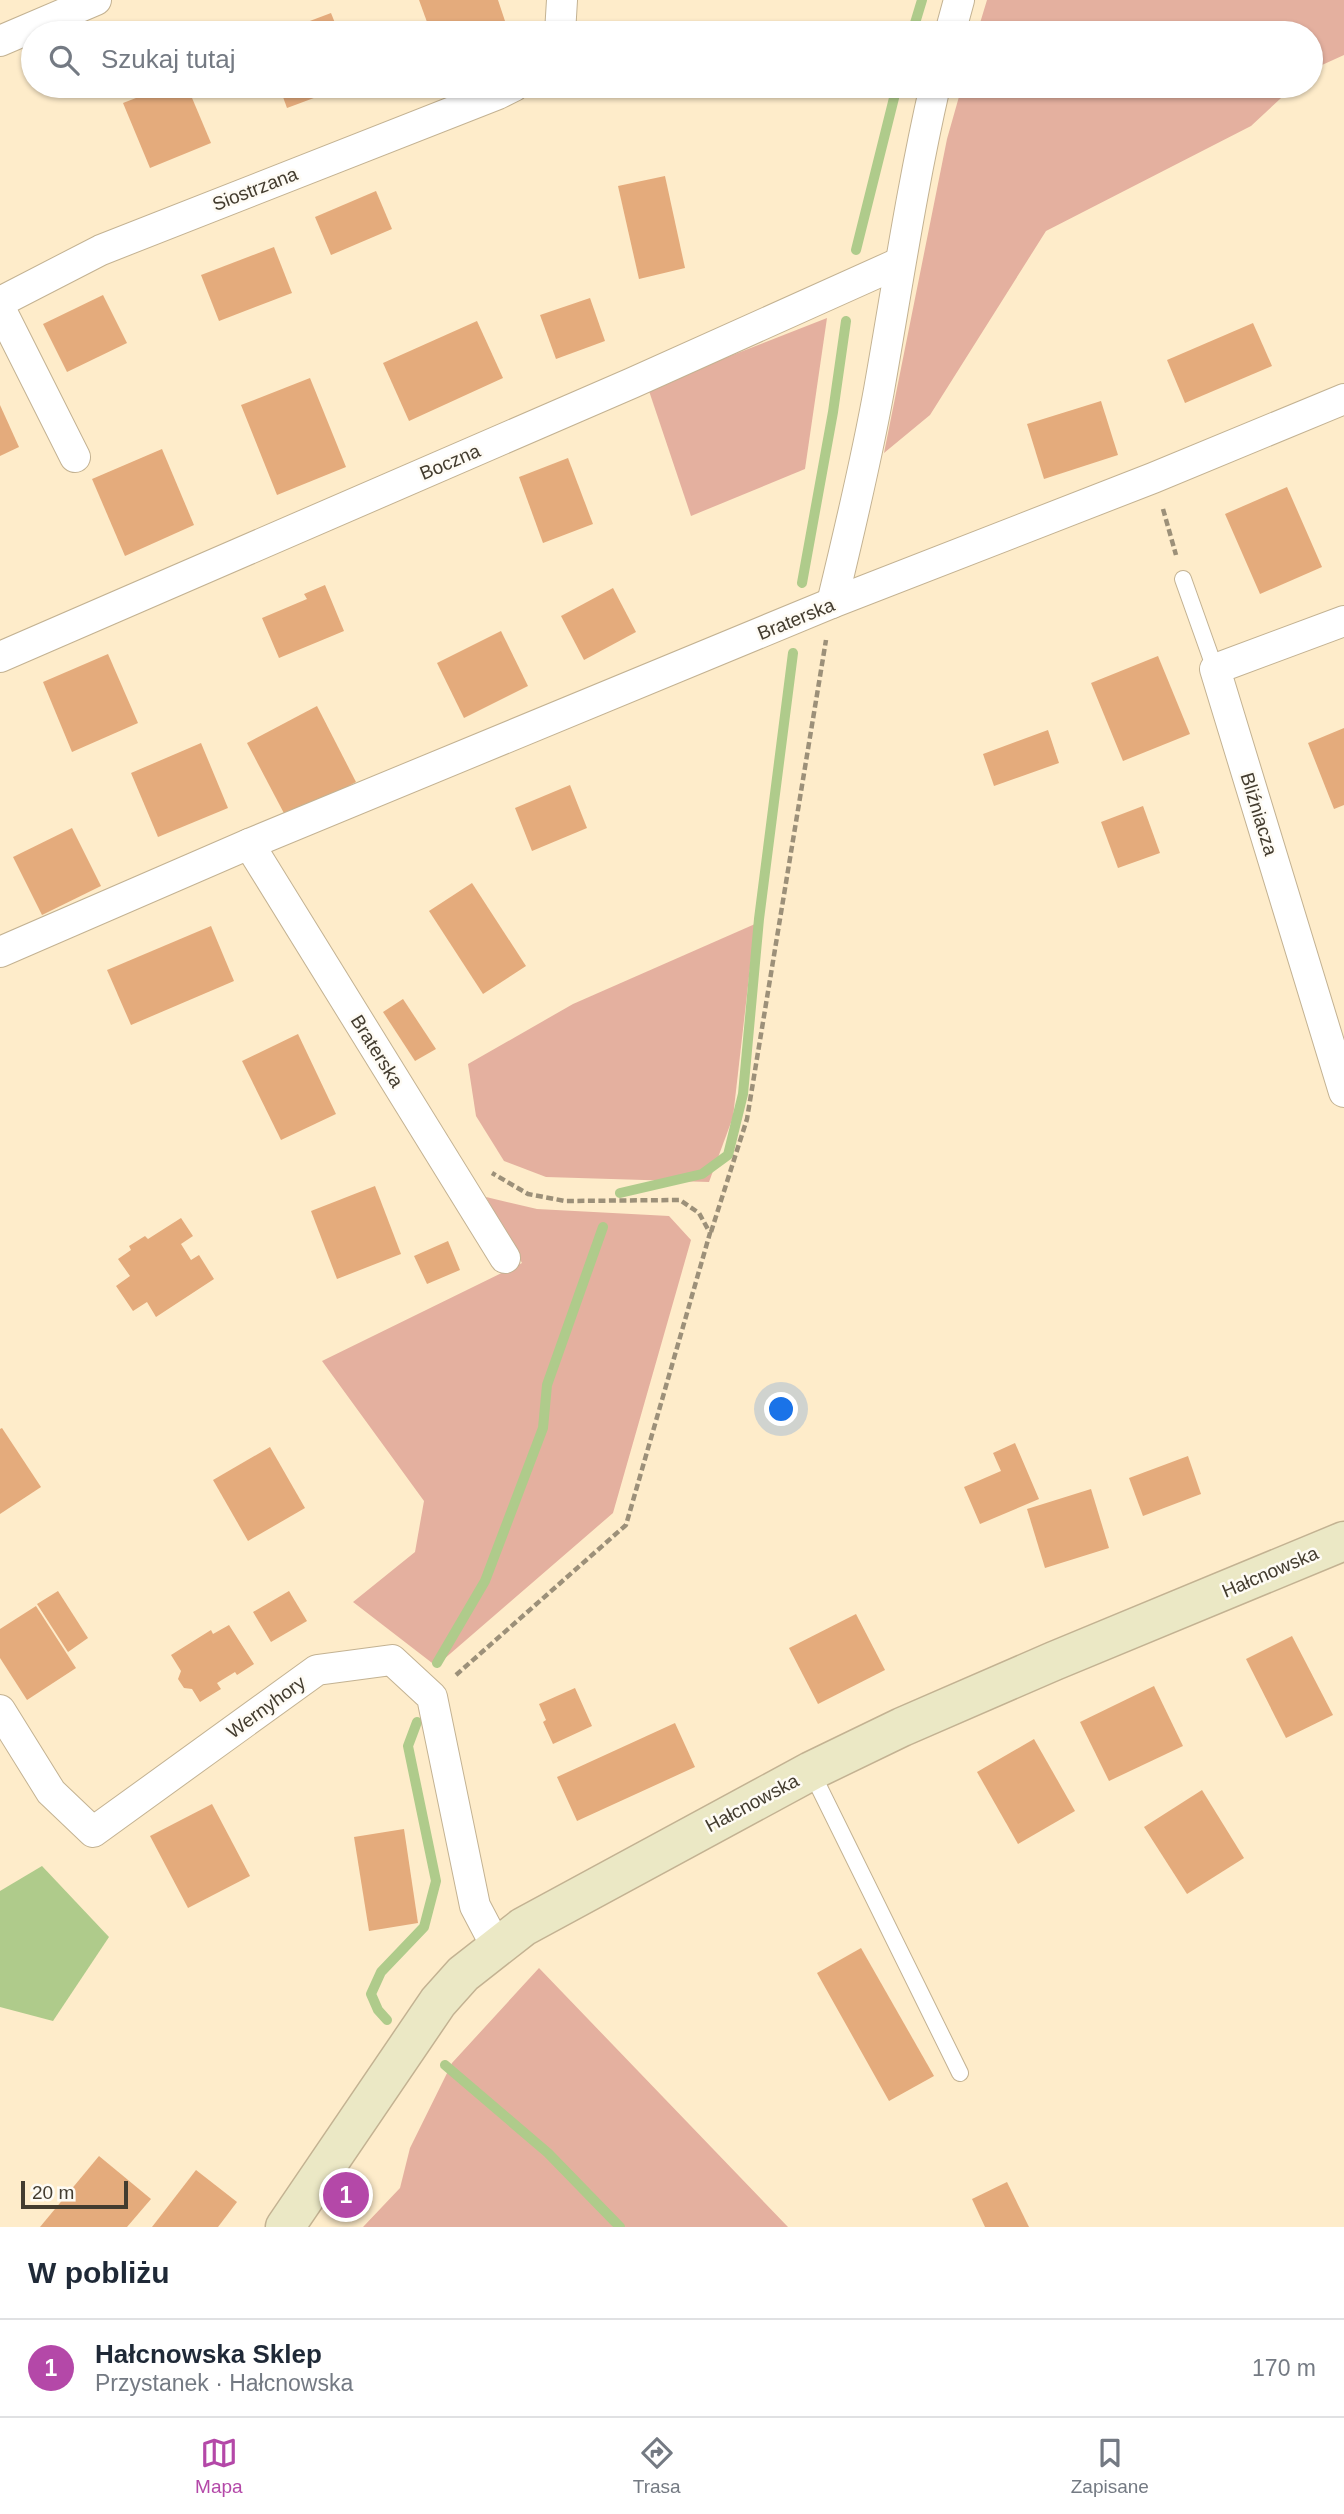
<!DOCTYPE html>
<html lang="pl">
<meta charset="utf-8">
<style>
body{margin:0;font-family:Helvetica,sans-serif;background:#f2f2f3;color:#1f2937}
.scale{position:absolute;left:21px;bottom:18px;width:107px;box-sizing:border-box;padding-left:7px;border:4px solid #433c2f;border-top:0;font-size:19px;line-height:24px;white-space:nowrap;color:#433c2f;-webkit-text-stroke:5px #fefbf4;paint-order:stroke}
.you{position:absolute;left:782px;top:1410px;width:24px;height:24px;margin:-18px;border:5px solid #fff;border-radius:50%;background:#1a73e8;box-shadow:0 0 0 10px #1a73e833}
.badge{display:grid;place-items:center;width:46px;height:46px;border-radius:50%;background:#b448a8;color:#fff;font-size:23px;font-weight:700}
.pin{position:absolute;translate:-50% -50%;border:4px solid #fff;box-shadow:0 2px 7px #0006}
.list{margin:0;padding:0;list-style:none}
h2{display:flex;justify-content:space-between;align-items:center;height:91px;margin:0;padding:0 28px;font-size:30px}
h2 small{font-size:23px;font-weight:400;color:#747a83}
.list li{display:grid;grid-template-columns:46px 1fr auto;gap:21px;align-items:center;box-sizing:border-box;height:98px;padding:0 28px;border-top:2px solid #e0e1e3}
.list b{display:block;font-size:26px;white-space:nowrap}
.list p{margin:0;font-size:23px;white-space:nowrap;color:#747a83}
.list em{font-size:23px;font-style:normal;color:#747a83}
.icon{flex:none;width:38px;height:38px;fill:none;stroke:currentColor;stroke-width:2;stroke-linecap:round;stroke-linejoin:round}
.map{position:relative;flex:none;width:1344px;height:2227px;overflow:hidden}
.search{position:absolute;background:#fff;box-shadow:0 2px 5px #0004;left:21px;right:21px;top:21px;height:77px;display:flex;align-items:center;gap:18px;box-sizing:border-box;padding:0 24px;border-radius:38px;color:#747a83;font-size:26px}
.sheet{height:189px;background:#fff}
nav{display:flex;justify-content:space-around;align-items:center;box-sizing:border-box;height:98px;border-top:2px solid #e0e1e3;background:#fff;font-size:19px;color:#747a83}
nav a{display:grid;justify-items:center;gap:4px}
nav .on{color:#b448a8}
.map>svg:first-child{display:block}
</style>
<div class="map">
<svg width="1344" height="2227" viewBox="0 0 1344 2227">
<rect width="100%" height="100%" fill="#feecca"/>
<g fill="#e4b09f">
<polygon points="987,0 1344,0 1344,55 1311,70 1311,33 977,33"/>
<polygon points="962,86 1294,86 1251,126 1046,231 930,415 884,453 947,139"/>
<polygon points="827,318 805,469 691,516 648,388"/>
<polygon points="755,924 733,1117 709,1182 546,1177 504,1161 476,1116 468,1064 573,1004"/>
<polygon points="486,1197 537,1209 669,1216 691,1240 613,1513 436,1666 353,1602 415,1552 424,1501 322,1361 522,1263"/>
<polygon points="539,1968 788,2227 363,2227 400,2188 410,2148 452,2063"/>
</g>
<polygon fill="#afcb8b" points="42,1866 109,1937 53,2021 0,2007 0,1891"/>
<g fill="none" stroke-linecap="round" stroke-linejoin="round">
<g stroke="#afcb8b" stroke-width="10">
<polyline points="912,33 922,0"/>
<polyline points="856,250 897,86"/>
<polyline points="802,583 833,412 846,321"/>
<polyline points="620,1193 702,1174 728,1155 743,1094 759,919 793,653"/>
<polyline points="437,1663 485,1581 543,1428 547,1385 603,1227"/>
<polyline points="387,2020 378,2010 371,1994 381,1972 424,1927 436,1881 408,1746 417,1722"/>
<polyline points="445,2065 548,2153 620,2227"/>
</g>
</g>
<g fill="#e4ab7c">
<polygon points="419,0 498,0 506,24 480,33 431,33"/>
<polygon points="331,13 339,33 278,33"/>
<polygon points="167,86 187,86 211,143 150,168 123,103"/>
<polygon points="279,86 346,86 287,108"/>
<polygon points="665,176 685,268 639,279 618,186"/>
<polygon points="376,191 392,229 331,255 315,217"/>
<polygon points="274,247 292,293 219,321 201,275"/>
<polygon points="103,295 127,343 67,372 43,324"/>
<polygon points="590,298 605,341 556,359 540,315"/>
<polygon points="477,321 503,378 409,421 383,363"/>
<polygon points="1253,323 1272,366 1185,403 1167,360"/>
<polygon points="310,378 346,467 277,495 241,405"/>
<polygon points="1101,401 1118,455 1044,479 1027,424"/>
<polygon points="0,405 19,447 0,456"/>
<polygon points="162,449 194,525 125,556 92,479"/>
<polygon points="568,458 593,524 543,543 519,477"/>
<polygon points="1287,487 1322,567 1260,594 1225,514"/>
<polygon points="325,585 344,631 279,658 262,618 307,599 304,594"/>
<polygon points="613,588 636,632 584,660 561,616"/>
<polygon points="501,631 528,686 464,718 437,663"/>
<polygon points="108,654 138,723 72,752 43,682"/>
<polygon points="1158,656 1190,734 1123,761 1091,683"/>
<polygon points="317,706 356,782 287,819 247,743"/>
<polygon points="1344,728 1344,805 1334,809 1308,743"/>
<polygon points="1048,730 1059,763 994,786 983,754"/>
<polygon points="201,743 228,808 158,837 131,773"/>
<polygon points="570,785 587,828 532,851 515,808"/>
<polygon points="1143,806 1160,853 1118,868 1101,822"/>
<polygon points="72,828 101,886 42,915 13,857"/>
<polygon points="472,883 526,966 483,994 429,911"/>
<polygon points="211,926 234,981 131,1025 107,970"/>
<polygon points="403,999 436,1049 415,1061 383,1012"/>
<polygon points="298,1034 336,1114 281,1140 242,1061"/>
<polygon points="375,1186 401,1254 337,1279 311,1211"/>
<polygon points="181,1218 193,1236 181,1244 191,1260 199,1255 214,1279 156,1317 147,1302 133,1311 116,1286 130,1276 118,1259 131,1250 129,1246 145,1236 148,1239"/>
<polygon points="448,1241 460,1270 427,1284 414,1256"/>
<polygon points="2,1428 41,1487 0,1514 0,1429"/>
<polygon points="1015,1443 1039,1499 980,1524 964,1487 1001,1471 993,1453"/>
<polygon points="270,1447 305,1508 248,1541 213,1480"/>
<polygon points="1188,1456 1201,1494 1143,1516 1129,1478"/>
<polygon points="1091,1489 1109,1548 1045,1568 1027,1509"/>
<polygon points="58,1591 88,1638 68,1652 37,1604"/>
<polygon points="289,1591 307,1621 271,1642 253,1612"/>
<polygon points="36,1606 76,1668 27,1700 0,1658 0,1629"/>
<polygon points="856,1614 885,1670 818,1704 789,1648"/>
<polygon points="229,1625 254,1664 237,1675 235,1672 217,1683 221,1689 200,1702 192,1689 184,1688 178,1679 181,1671 171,1655 211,1630 213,1634"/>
<polygon points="1292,1636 1333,1715 1286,1738 1246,1659"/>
<polygon points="1154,1686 1183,1746 1109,1781 1080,1722"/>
<polygon points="575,1688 592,1726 553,1744 543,1722 546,1720 539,1704"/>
<polygon points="675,1723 695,1767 577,1821 557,1777"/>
<polygon points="1034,1739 1075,1811 1018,1844 977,1772"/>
<polygon points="1202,1790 1244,1858 1187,1894 1144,1827"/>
<polygon points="212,1804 250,1876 188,1908 150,1836"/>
<polygon points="404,1829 418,1923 369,1931 354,1837"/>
<polygon points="861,1948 934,2076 889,2101 817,1973"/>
<polygon points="99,2156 151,2199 127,2227 40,2227"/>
<polygon points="196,2170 237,2202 218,2227 152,2227"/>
<polygon points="1007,2182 1029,2227 985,2227 972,2199"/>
</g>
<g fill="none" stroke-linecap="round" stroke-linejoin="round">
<defs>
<g id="lane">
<polyline points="1183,579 1215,669"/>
<polyline points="811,1771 960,2073"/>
</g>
<g id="street">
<polyline points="560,33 562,0"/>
<polyline points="950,33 959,0"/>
<polyline points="0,41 96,0"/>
<polyline points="0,302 101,250 498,94 514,86"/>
<polyline points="0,308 75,457"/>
<path d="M 832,603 C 849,533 866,462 879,390 C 897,288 912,186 935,86"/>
<polyline points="1344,621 1215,669 1344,1092"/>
<polyline points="0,657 632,383 899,263"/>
<polyline points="249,844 505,1258"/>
<polyline points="0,952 249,844 832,603 1153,478 1344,399"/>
<polyline points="0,1710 51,1792 93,1832 317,1670 392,1660 432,1697 475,1906 496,1946"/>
</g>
<polyline id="secondary" points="285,2227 438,2002 463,1974 523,1927 811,1771 902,1727 1054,1661 1344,1541"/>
</defs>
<use href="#lane" stroke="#c3b292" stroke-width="18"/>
<use href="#street" stroke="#c3b292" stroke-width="32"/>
<use href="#secondary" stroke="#c3b292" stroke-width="41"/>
<g stroke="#9c9079" stroke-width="4.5" stroke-dasharray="7 3.5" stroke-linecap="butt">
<polyline points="1163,509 1176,555"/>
<polyline points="711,1232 747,1119 826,640"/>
<polyline points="456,1675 626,1525 710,1233 699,1213 680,1200 565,1201 528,1194 492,1173"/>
</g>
<use href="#lane" stroke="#fff" stroke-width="16"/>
<use href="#street" stroke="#fff" stroke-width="30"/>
<use href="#secondary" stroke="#ebe8c5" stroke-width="38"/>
</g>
<g text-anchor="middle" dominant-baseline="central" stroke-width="5" stroke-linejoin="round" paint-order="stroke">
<g font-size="19" fill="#433c2f" stroke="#fefbf4">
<text transform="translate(255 189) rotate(-21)">Siostrzana</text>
<text transform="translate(450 462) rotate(-23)">Boczna</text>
<text transform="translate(796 619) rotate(-22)">Braterska</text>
<text transform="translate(1259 814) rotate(73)">Bliźniacza</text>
<text transform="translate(377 1051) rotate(58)">Braterska</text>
<text transform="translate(1270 1572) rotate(-23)">Hałcnowska</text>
<text transform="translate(266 1707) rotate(-36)">Wernyhory</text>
<text transform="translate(752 1803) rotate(-28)">Hałcnowska</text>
</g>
</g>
</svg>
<div class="scale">20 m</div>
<div class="you"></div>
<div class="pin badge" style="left:346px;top:2195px">1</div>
<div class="search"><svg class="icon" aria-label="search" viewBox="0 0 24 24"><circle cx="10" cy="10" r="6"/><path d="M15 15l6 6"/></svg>Szukaj tutaj</div>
</div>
<section class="sheet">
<h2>W pobliżu<small></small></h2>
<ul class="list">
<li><span class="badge">1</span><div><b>Hałcnowska Sklep</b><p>Przystanek · Hałcnowska</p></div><em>170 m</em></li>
</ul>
</section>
<nav>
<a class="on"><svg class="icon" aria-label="map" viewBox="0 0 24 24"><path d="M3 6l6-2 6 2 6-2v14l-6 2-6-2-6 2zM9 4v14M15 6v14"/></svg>Mapa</a>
<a><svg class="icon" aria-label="directions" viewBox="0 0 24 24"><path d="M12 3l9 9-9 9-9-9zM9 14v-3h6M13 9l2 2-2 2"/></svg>Trasa</a>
<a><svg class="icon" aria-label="saved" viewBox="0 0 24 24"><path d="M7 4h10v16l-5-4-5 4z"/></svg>Zapisane</a>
</nav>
